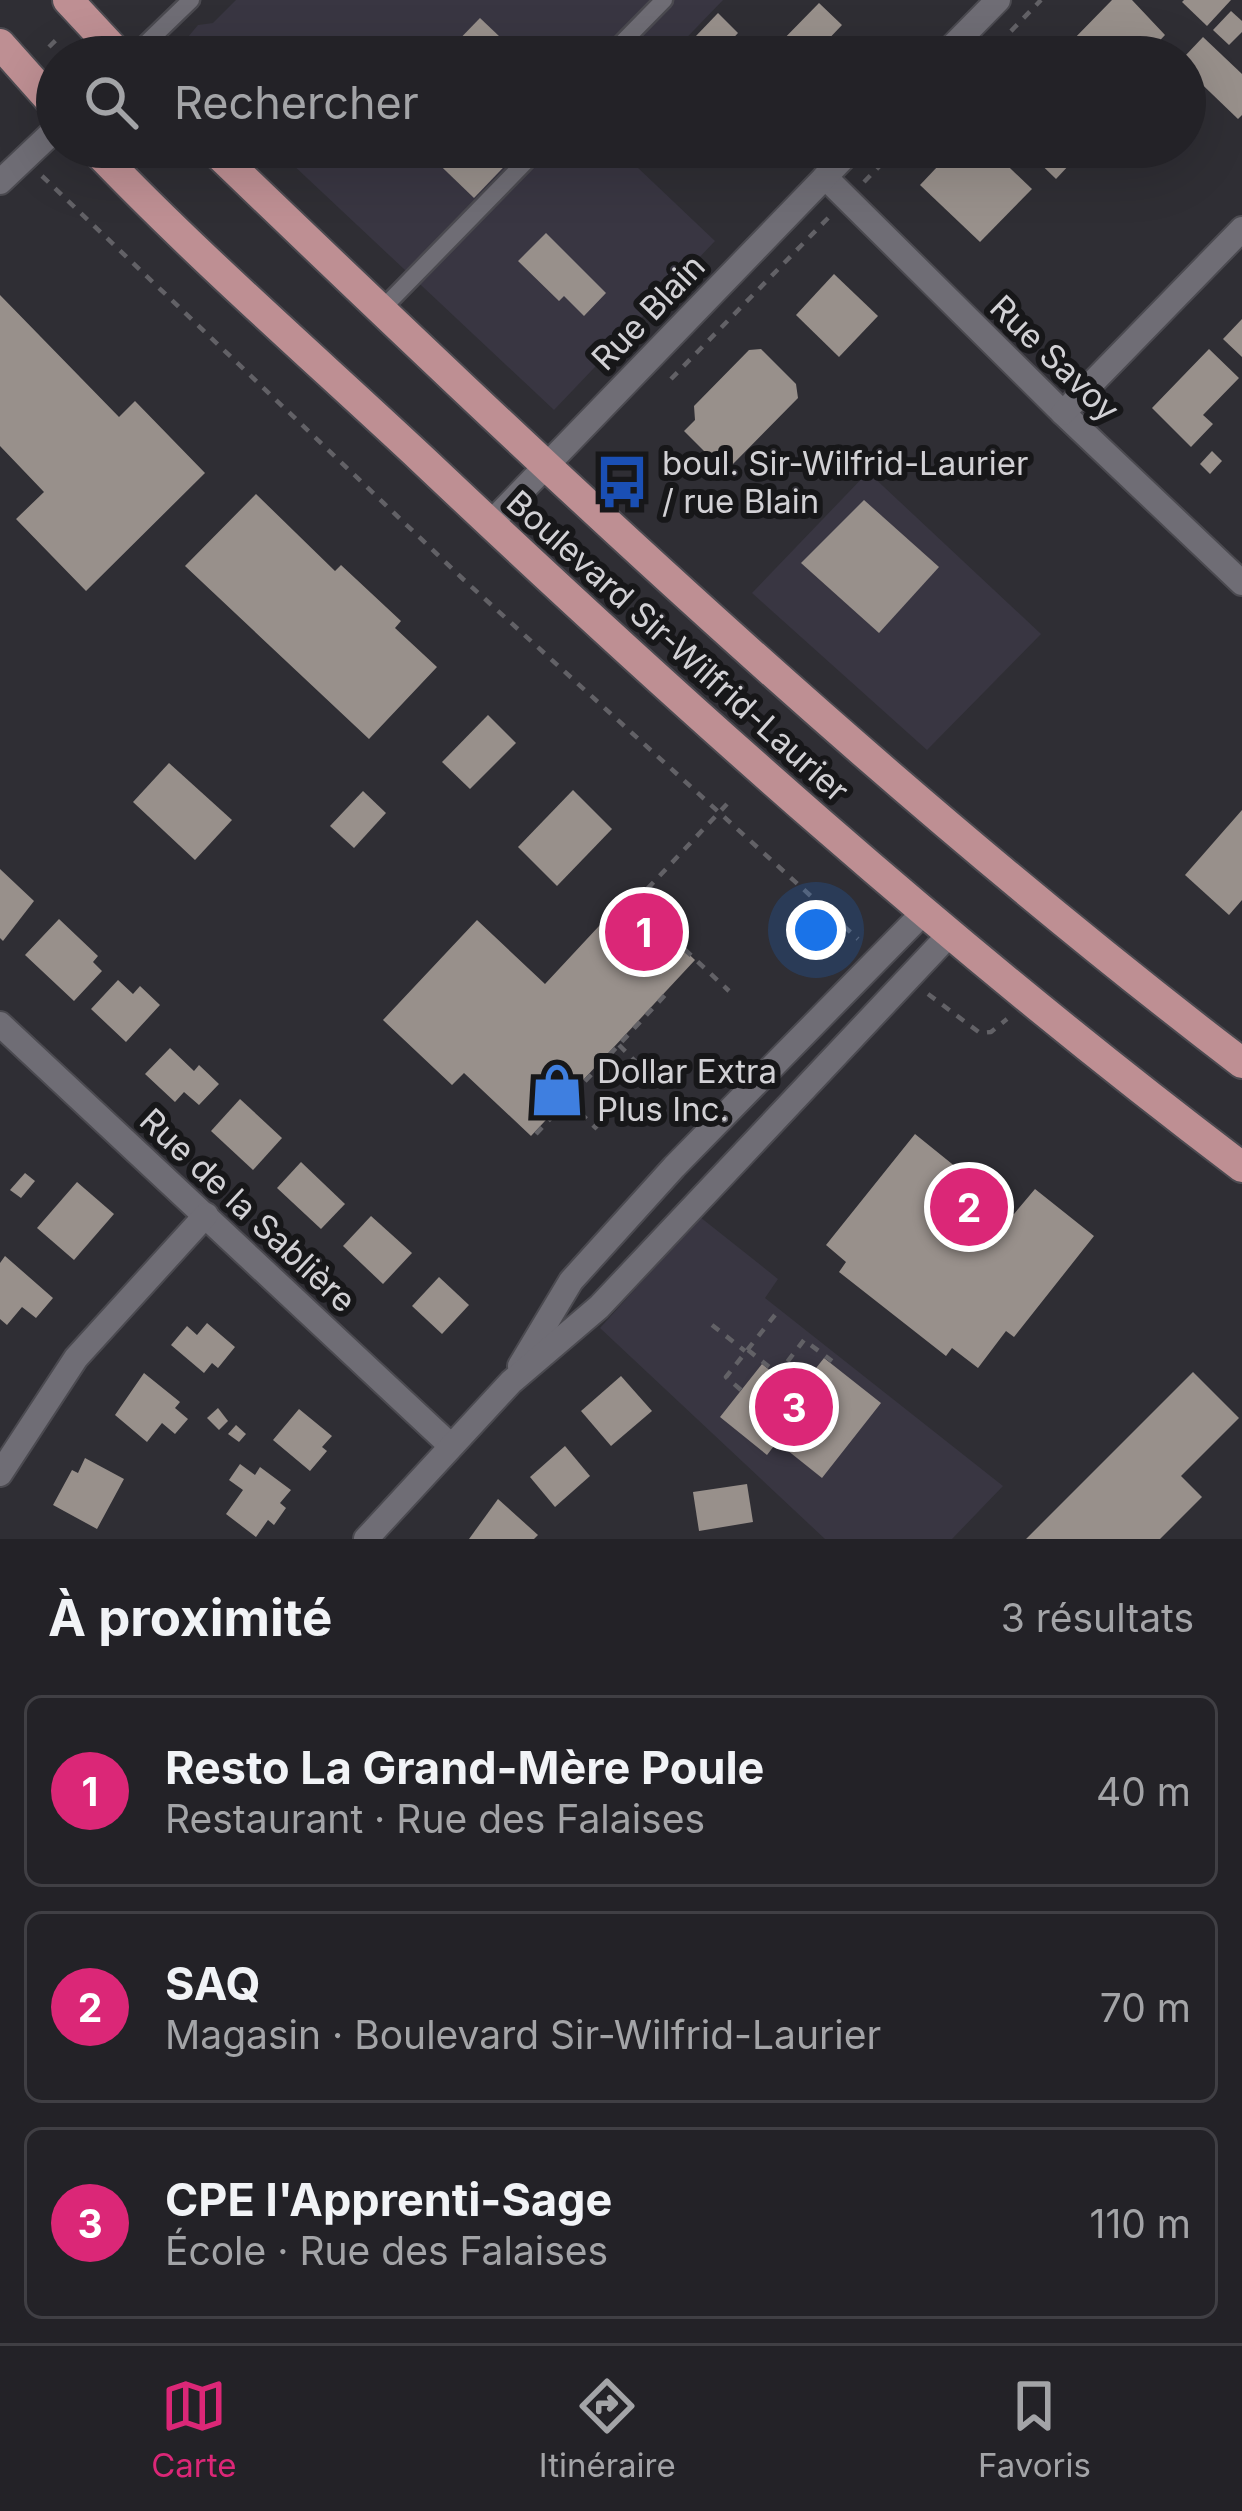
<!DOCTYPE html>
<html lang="fr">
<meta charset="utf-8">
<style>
body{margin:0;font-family:Inter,sans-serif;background:#2f2f33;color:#f1f3f6}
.you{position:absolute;left:816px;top:930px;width:42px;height:42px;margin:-30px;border:9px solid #fff;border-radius:50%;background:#1a73e8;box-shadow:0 0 0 18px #1a73e833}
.badge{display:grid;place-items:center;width:78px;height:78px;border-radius:50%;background:#db2777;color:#fff;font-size:39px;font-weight:700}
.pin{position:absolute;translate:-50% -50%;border:6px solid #fff;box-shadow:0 3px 12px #0006}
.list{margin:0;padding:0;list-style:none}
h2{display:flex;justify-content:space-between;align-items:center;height:156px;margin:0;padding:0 48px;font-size:51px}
h2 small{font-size:39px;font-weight:400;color:#a3a4a7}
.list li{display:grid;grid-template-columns:78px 1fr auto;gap:36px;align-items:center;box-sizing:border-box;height:192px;margin:0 24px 24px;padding:0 24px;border:3px solid #403f44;border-radius:18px}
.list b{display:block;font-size:45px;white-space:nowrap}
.list p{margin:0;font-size:39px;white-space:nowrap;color:#a3a4a7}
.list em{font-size:39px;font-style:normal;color:#a3a4a7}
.icon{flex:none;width:66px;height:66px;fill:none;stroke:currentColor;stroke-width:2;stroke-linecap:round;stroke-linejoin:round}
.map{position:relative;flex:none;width:1242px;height:1539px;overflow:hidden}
.search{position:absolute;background:#232227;box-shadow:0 12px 48px #0002;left:36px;right:36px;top:36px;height:132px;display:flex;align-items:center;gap:30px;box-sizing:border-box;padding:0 42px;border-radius:66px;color:#a3a4a7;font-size:45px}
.sheet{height:804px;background:#232227}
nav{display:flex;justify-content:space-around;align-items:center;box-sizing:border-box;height:168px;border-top:3px solid #403f44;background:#232227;font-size:33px;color:#a3a4a7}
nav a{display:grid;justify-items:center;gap:6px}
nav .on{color:#db2777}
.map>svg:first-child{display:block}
</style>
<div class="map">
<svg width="1242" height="1539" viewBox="0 0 1242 1539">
<rect width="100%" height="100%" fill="#2f2e34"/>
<g fill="#393642">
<polygon points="236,0 723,0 668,57 186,57 188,37 198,25 213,23"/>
<polygon points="274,147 616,147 715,241 554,410"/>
<polygon points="868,472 1041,634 927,750 752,593"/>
<polygon points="700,1217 778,1279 765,1298 1003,1486 952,1539 825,1539 600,1328"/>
</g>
<g fill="#98908b">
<polygon points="1112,0 1132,0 1165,35 1149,52 1139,43 1126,57 1082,57 1069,44"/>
<polygon points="1184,0 1231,0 1207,26 1182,2"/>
<polygon points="819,3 842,25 822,46 826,50 819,57 783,57 774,49"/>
<polygon points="1231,11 1242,21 1242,32 1229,45 1213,30"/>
<polygon points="718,13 738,33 716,57 695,37"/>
<polygon points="480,18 521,57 453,57 448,51"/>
<polygon points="1203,37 1242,74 1242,115 1238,119 1185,68 1185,56"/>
<polygon points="421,147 523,147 474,198"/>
<polygon points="700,147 730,147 710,168 694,153"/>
<polygon points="956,147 988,147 1032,189 980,242 920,185"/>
<polygon points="1023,147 1086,147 1056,179"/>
<polygon points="546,233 606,293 584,316 564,296 559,301 518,261"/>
<polygon points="834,274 878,316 839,357 796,315"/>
<polygon points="0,295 119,417 135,401 205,473 86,591 16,519 44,492 0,446"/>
<polygon points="1242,319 1242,357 1223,339"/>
<polygon points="761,349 796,384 798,398 732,465 720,467 684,431 695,420 694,406 749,350"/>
<polygon points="1209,349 1239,378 1203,415 1213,424 1191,447 1152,408"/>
<polygon points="1212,451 1222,461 1210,474 1200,464"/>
<polygon points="256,494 335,571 341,565 401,621 395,628 437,667 369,739 185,566"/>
<polygon points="864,500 939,567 879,633 801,563"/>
<polygon points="488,715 516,743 470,789 442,762"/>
<polygon points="169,763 232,820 195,860 133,802"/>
<polygon points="573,790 612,829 557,886 518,847"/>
<polygon points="363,791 386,813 354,848 330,826"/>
<polygon points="1242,810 1242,900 1229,915 1185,875"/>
<polygon points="0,869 34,901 3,941 0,938"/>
<polygon points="627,896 695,960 531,1136 464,1073 452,1085 383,1020 477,920 545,984"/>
<polygon points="59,919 98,956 93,962 102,971 74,1001 25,955"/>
<polygon points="118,980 133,994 140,986 160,1005 126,1042 91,1009"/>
<polygon points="170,1048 194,1071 199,1065 219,1084 199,1105 184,1092 175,1102 145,1074"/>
<polygon points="240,1099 282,1138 253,1170 211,1131"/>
<polygon points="915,1134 1014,1214 1035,1189 1094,1236 1014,1337 1006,1331 978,1368 952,1348 946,1356 839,1272 846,1262 826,1245"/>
<polygon points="301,1162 345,1204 321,1229 277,1188"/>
<polygon points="25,1173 35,1181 21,1198 10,1190"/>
<polygon points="77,1182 114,1214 74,1260 37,1228"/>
<polygon points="371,1216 412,1253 383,1284 343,1246"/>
<polygon points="5,1256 53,1298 36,1318 22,1307 7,1325 0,1319 0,1263"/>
<polygon points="439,1277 469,1305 442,1334 412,1306"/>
<polygon points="207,1323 235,1347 218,1368 212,1363 204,1373 171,1345 187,1326 197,1335"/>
<polygon points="824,1358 881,1403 822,1478 777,1442 767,1455 720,1417 762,1364 797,1392"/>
<polygon points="1193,1372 1239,1418 1181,1476 1202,1497 1160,1539 1026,1539"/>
<polygon points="144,1373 180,1402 175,1408 188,1419 175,1434 162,1423 147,1442 115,1415"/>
<polygon points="621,1376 652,1411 611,1446 581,1411"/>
<polygon points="218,1408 228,1421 219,1430 207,1418"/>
<polygon points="299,1409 332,1436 322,1447 327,1451 310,1471 273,1440"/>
<polygon points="236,1425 246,1434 239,1442 228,1434"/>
<polygon points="565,1446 590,1476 555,1507 530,1477"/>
<polygon points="85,1458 124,1479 97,1529 53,1505 72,1470 78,1473"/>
<polygon points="240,1464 255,1475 260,1467 291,1490 280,1503 286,1508 274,1525 268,1520 256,1537 226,1514 243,1490 229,1480"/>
<polygon points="747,1484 753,1522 699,1531 693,1492"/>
<polygon points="498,1499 538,1535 534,1539 469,1539"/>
</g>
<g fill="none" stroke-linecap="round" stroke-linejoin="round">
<defs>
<g id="service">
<polyline points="132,57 191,0"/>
<polyline points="608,57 664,0"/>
<polyline points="382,309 540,147"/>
</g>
<g id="minor">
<polyline points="942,57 998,0"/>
<polyline points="825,177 1063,413 1242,583"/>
<polyline points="0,182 57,128"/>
<polyline points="1063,413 1242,229"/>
<polyline points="490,524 854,147"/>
<polyline points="0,1024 450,1445"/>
<polyline points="520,1366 571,1281 674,1167 924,912"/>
<polyline points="0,1474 76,1358 206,1215"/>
<polyline points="366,1539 511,1382 599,1307 950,934"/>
</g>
<g id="primary">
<polyline points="68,0 121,57"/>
<polyline points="0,44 57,108"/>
<path d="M 93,147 C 197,256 313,357 423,460 C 685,708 954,949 1242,1167"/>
<path d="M 211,147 C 542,465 877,784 1242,1063"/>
</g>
</defs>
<use href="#service" stroke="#4b4a50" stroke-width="21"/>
<use href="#minor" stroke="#4b4a50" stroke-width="28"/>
<use href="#primary" stroke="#4b4a50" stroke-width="34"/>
<g stroke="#626166" stroke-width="4.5" stroke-dasharray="9 9" stroke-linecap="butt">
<polyline points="49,47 59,37"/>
<polyline points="986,57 1041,0"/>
<polyline points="42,176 463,579 858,939"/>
<polyline points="864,182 898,147"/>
<polyline points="671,379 831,215"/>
<polyline points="632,900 729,991"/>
<polyline points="635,902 727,804"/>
<polyline points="928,994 980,1033 991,1032 1007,1019"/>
<polyline points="619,1045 649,1075"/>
<polyline points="567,1100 597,1129"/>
<polyline points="536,1134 667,993"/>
<polyline points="712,1325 745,1351"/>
<polyline points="748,1350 778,1374 804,1340 832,1361"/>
<polyline points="778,1374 794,1390"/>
<polyline points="741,1390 726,1377 775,1315"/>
</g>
<use href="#service" stroke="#6f6d75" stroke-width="16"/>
<use href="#minor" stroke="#6f6d75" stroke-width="24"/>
<use href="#primary" stroke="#be8f93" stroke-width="30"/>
</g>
<defs>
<symbol id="bus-bare" viewBox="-9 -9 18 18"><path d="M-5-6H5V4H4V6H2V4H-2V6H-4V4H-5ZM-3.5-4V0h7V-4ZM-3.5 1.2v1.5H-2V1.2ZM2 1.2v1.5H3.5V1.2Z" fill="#1a4fb4" stroke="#171719" stroke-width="2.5" paint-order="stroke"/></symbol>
<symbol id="shop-bare" viewBox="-9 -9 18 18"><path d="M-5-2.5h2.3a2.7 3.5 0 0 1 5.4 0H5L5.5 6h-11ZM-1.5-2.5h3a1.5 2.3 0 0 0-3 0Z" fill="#3f7fe0" stroke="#171719" stroke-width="2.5" paint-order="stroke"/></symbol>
</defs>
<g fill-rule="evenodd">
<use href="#bus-bare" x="584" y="444" width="76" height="76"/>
<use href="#shop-bare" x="519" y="1052" width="76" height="76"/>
</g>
<g text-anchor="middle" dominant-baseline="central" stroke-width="12" stroke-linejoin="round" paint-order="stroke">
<g font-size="33" fill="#d2d1d5" stroke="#171719">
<text transform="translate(648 312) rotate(-46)">Rue Blain</text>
<text transform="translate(1055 358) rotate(44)">Rue Savoy</text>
<text transform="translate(678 646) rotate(42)">Boulevard Sir-Wilfrid-Laurier</text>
<text transform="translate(248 1210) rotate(43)">Rue de la Sablière</text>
</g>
<g font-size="33" fill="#d2d1d5" stroke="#171719" text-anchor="start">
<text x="662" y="463">boul. Sir-Wilfrid-Laurier<tspan x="662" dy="38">/ rue Blain</tspan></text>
<text x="597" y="1071">Dollar Extra<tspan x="597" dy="38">Plus Inc.</tspan></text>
</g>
</g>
</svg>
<div class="you"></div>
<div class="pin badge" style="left:644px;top:932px">1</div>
<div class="pin badge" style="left:969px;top:1207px">2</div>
<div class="pin badge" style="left:794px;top:1407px">3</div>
<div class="search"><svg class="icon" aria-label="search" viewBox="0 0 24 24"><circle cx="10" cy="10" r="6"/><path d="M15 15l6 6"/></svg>Rechercher</div>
</div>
<section class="sheet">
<h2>À proximité<small>3 résultats</small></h2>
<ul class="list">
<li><span class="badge">1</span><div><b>Resto La Grand-Mère Poule</b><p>Restaurant · Rue des Falaises</p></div><em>40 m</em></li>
<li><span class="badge">2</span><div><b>SAQ</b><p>Magasin · Boulevard Sir-Wilfrid-Laurier</p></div><em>70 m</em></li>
<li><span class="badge">3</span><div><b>CPE l'Apprenti-Sage</b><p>École · Rue des Falaises</p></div><em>110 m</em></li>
</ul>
</section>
<nav>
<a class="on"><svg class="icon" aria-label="map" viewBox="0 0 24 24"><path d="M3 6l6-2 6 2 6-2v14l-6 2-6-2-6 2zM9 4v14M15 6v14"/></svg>Carte</a>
<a><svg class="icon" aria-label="directions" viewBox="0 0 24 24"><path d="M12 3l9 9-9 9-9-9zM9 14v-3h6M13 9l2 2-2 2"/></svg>Itinéraire</a>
<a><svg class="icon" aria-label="saved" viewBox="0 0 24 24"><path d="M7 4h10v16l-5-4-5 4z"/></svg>Favoris</a>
</nav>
